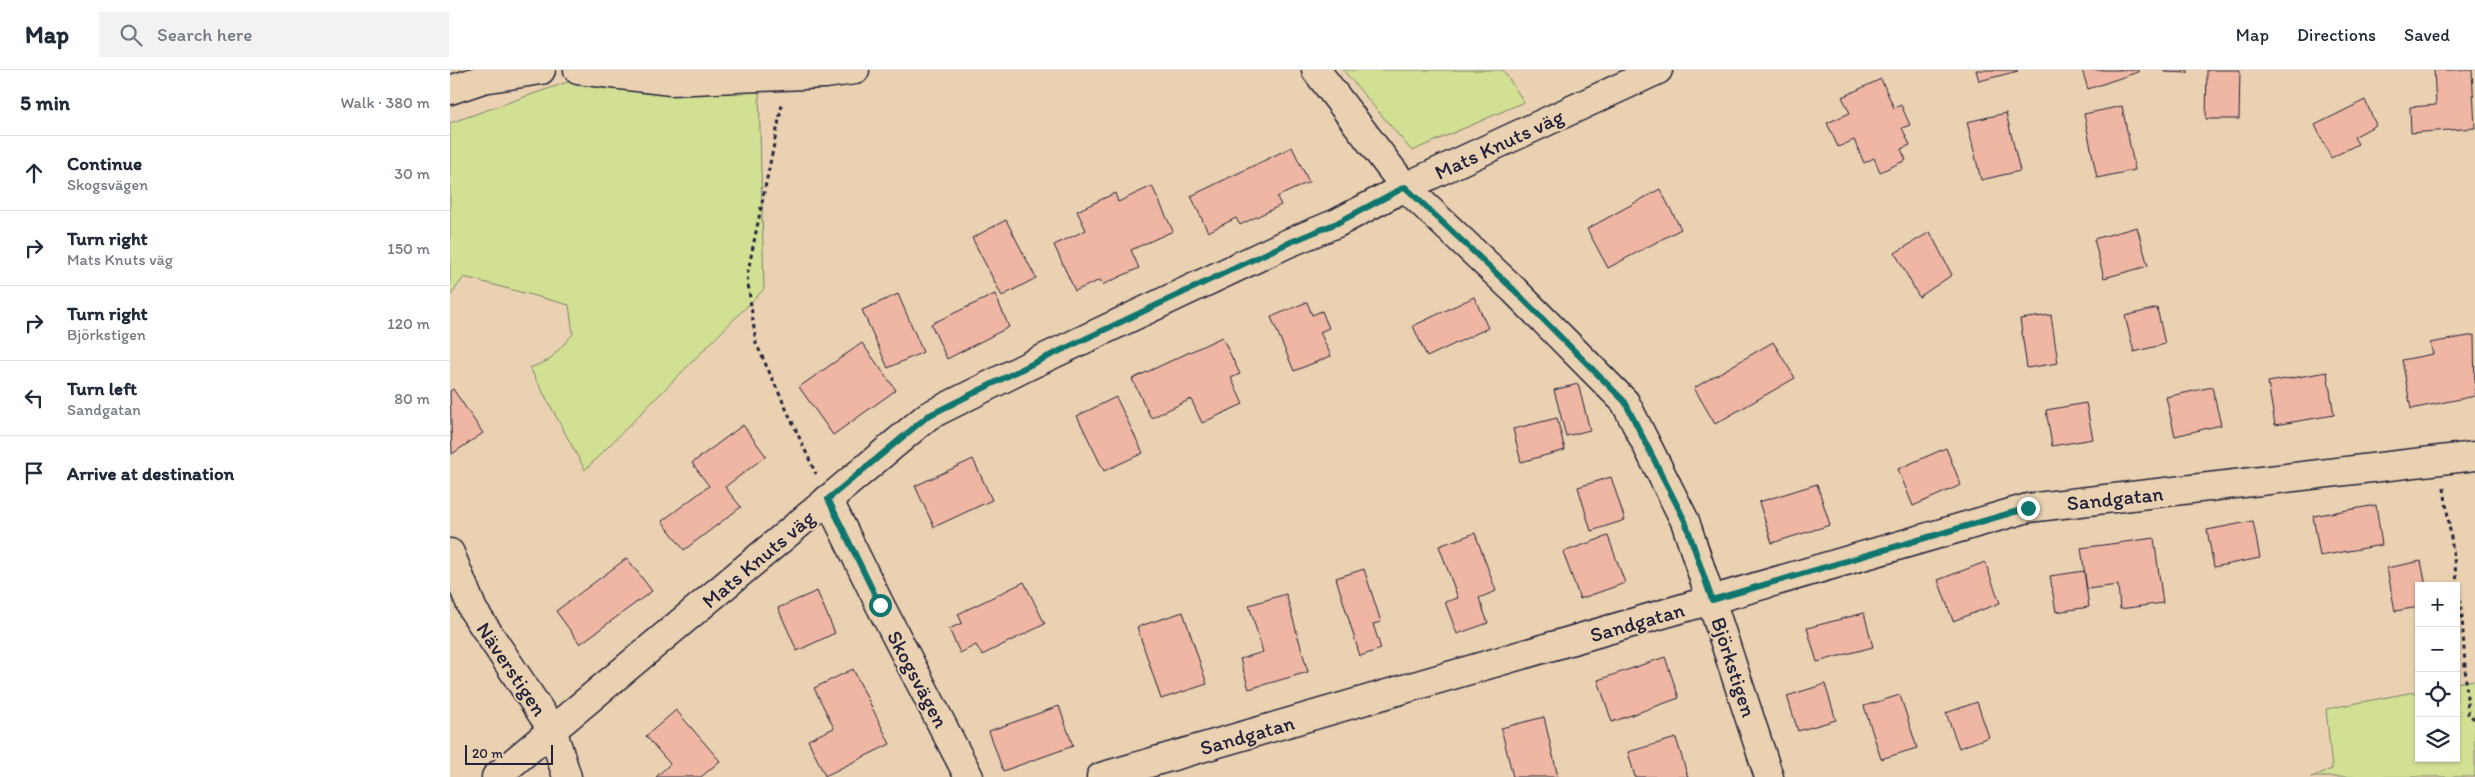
<!DOCTYPE html>
<meta charset="utf-8">
<style>
body{margin:0;font-family:Itim,sans-serif;background:#f2f2f3;color:#1f2937}
.controls{position:absolute;right:15px;bottom:15px;display:grid;overflow:hidden;border-radius:0px;box-shadow:0 1px 4px #0004}
.controls button{width:45px;height:45px;display:grid;place-items:center;padding:0;border:0;border-bottom:1px solid #e0e1e3;background:#fff;color:#1f2937;font:25px sans-serif}
.scale{position:absolute;left:15px;bottom:12px;width:88px;box-sizing:border-box;padding-left:5px;border:2px solid #22223b;border-top:0;font-size:14px;line-height:18px;white-space:nowrap;color:#22223b;-webkit-text-stroke:4px #ead1b1;paint-order:stroke}
.stop{position:absolute;width:15px;height:15px;margin:-11px;border:4px solid #0f766e;border-radius:50%;background:#fff}
.stop.end{background:#0f766e;border-color:#fff;box-shadow:0 1px 5px #0008}
.list{margin:0;padding:0;list-style:none}
h2{display:flex;justify-content:space-between;align-items:center;height:65px;margin:0;padding:0 20px;font-size:21px}
h2 small{font-size:16px;font-weight:400;color:#747a83}
.list li{display:grid;grid-template-columns:32px 1fr auto;gap:15px;align-items:center;box-sizing:border-box;height:75px;padding:0 20px;border-top:1px solid #e0e1e3}
.list b{display:block;font-size:19px;white-space:nowrap}
.list p{margin:0;font-size:16px;white-space:nowrap;color:#747a83}
.list em{font-size:16px;font-style:normal;color:#747a83}
.icon{flex:none;width:28px;height:28px;fill:none;stroke:currentColor;stroke-width:2;stroke-linecap:round;stroke-linejoin:round}
.map{position:relative;flex:none;width:2025px;height:707px;overflow:hidden}
header{display:flex;align-items:center;gap:30px;box-sizing:border-box;height:70px;padding:0 25px;background:#fff;border-bottom:1px solid #e0e1e3}
header strong{font-size:24px}
nav{display:flex;gap:28px;margin-inline-start:auto;font-size:18px}
.search{width:350px;height:45px;background:#f2f2f3;display:flex;align-items:center;gap:12px;box-sizing:border-box;padding:0 18px;border-radius:0px;color:#747a83;font-size:19px}
main{display:flex}
aside{flex:1;background:#fff}
.map>svg:first-child{display:block}
</style>
<header>
<strong>Map</strong>
<div class="search"><svg class="icon" aria-label="search" viewBox="0 0 24 24"><circle cx="10" cy="10" r="6"/><path d="M15 15l6 6"/></svg>Search here</div>
<nav><a>Map</a><a>Directions</a><a>Saved</a></nav>
</header>
<main>
<aside>
<h2>5 min<small>Walk · 380 m</small></h2>
<ul class="list">
<li><svg class="icon" aria-label="ahead" viewBox="0 0 24 24"><path d="M12 20V5M6 11l6-6 6 6"/></svg><div><b>Continue</b><p>Skogsvägen</p></div><em>30 m</em></li>
<li><svg class="icon" aria-label="right" viewBox="0 0 24 24"><path d="M7 20v-9h11M14 6l5 5-5 5"/></svg><div><b>Turn right</b><p>Mats Knuts väg</p></div><em>150 m</em></li>
<li><svg class="icon" aria-label="right" viewBox="0 0 24 24"><path d="M7 20v-9h11M14 6l5 5-5 5"/></svg><div><b>Turn right</b><p>Björkstigen</p></div><em>120 m</em></li>
<li><svg class="icon" aria-label="left" viewBox="0 0 24 24"><path d="M17 20v-9H6M10 6l-5 5 5 5"/></svg><div><b>Turn left</b><p>Sandgatan</p></div><em>80 m</em></li>
<li><svg class="icon" aria-label="arrive" viewBox="0 0 24 24"><path d="M6 21V4h12l-3 4 3 4H6"/></svg><div><b>Arrive at destination</b></div></li>
</ul>
</aside>
<div class="map">
<svg width="2025" height="707" viewBox="0 0 2025 707">
<rect width="100%" height="100%" fill="#ead1b1"/>
<filter id="ink" filterUnits="userSpaceOnUse"><feTurbulence type="fractalNoise" baseFrequency=".02" numOctaves="2"/><feDisplacementMap in="SourceGraphic" scale="10" xChannelSelector="R" yChannelSelector="G"/><feConvolveMatrix kernelMatrix="1 2 1 2 8 2 1 2 1" color-interpolation-filters="sRGB"/></filter>
<g filter="url(#ink)">
<g fill="#d2e094" stroke="#7a8168">
<polygon points="893,0 1053,0 1074,32 962,81"/>
<polygon points="129,8 309,22 314,219 135,400 80,298 99,290 123,264 119,235 14,207 0,226 0,53"/>
<polygon points="2025,610 2025,707 1861,707 1882,699 1876,639 1969,621 1969,688 2006,688 2006,613"/>
</g>
<g fill="#eeb6a3" stroke="#22223b">
<polygon points="1526,0 1567,0 1568,1 1529,11"/>
<polygon points="1632,0 1688,0 1688,2 1638,19"/>
<polygon points="1714,0 1738,0 1738,3 1714,2"/>
<polygon points="1757,0 1790,0 1789,49 1756,49"/>
<polygon points="1984,0 2022,0 2025,58 1961,63 1960,37 1986,35"/>
<polygon points="1431,9 1444,38 1451,35 1460,55 1452,58 1460,75 1451,79 1456,90 1430,102 1424,88 1414,93 1404,70 1388,77 1377,53 1400,43 1392,27"/>
<polygon points="1915,30 1926,55 1904,67 1908,74 1881,88 1865,55"/>
<polygon points="1672,36 1685,100 1647,108 1634,44"/>
<polygon points="1556,43 1570,101 1531,110 1517,52"/>
<polygon points="842,77 859,112 827,127 831,135 790,155 786,148 758,162 741,126"/>
<polygon points="702,116 723,161 681,180 689,198 652,215 650,210 625,221 604,175 636,160 627,141 665,123 668,132"/>
<polygon points="1210,119 1231,159 1158,198 1137,159"/>
<polygon points="556,150 586,208 552,226 522,168"/>
<polygon points="1687,157 1698,196 1654,208 1644,169"/>
<polygon points="1480,162 1502,205 1469,227 1445,183"/>
<polygon points="448,224 473,282 438,298 412,240"/>
<polygon points="545,224 559,257 497,289 481,254"/>
<polygon points="1024,227 1038,258 977,287 963,256"/>
<polygon points="857,232 862,245 872,241 879,258 870,262 881,286 844,301 821,247"/>
<polygon points="1707,238 1715,274 1684,282 1675,246"/>
<polygon points="1601,245 1608,293 1577,298 1570,249"/>
<polygon points="2024,265 2025,326 1961,339 1952,290 1983,284 1980,273"/>
<polygon points="772,267 790,304 781,308 793,334 752,353 741,329 701,348 682,309"/>
<polygon points="1323,272 1345,308 1265,354 1244,318"/>
<polygon points="412,273 446,320 383,365 349,317"/>
<polygon points="1877,302 1884,345 1825,355 1818,312"/>
<polygon points="1128,314 1140,360 1116,366 1104,320"/>
<polygon points="1762,317 1771,355 1725,366 1716,327"/>
<polygon points="3,319 33,363 2,384 0,321"/>
<polygon points="666,327 693,383 654,401 627,346"/>
<polygon points="1636,333 1643,369 1602,376 1596,340"/>
<polygon points="1107,348 1115,380 1071,392 1063,359"/>
<polygon points="293,355 316,386 275,417 291,437 234,480 212,451 259,416 242,393"/>
<polygon points="1496,378 1511,415 1463,436 1448,399"/>
<polygon points="523,389 542,430 484,457 465,416"/>
<polygon points="1161,407 1175,450 1141,461 1128,417"/>
<polygon points="1367,414 1380,455 1322,473 1309,432"/>
<polygon points="1926,435 1932,475 1870,486 1863,446"/>
<polygon points="1803,451 1810,488 1764,497 1757,460"/>
<polygon points="1025,463 1046,521 1029,528 1038,553 1007,564 995,532 1008,528 989,476"/>
<polygon points="1158,466 1175,513 1130,529 1113,482"/>
<polygon points="1704,468 1713,533 1670,539 1668,515 1637,519 1631,478"/>
<polygon points="177,488 202,521 130,574 106,541"/>
<polygon points="1971,491 1976,516 1969,516 1969,537 1945,541 1937,498"/>
<polygon points="1535,492 1550,533 1503,551 1488,510"/>
<polygon points="914,499 931,552 923,554 931,579 910,586 886,508"/>
<polygon points="1634,501 1639,537 1606,542 1600,506"/>
<polygon points="574,512 595,554 532,585 526,575 510,583 499,559 512,553 508,544"/>
<polygon points="367,521 385,563 347,581 328,538"/>
<polygon points="836,524 858,602 799,619 790,589 813,582 799,535"/>
<polygon points="733,542 757,614 711,629 687,557"/>
<polygon points="1414,543 1423,577 1367,592 1357,558"/>
<polygon points="1215,587 1229,628 1162,652 1148,610"/>
<polygon points="403,599 440,674 375,706 358,670 384,658 364,618"/>
<polygon points="1375,614 1386,650 1348,661 1337,626"/>
<polygon points="1450,625 1467,678 1431,689 1414,636"/>
<polygon points="1527,632 1539,667 1509,678 1496,643"/>
<polygon points="609,636 623,676 553,701 539,661"/>
<polygon points="226,640 270,691 251,707 206,707 220,694 196,666"/>
<polygon points="1094,647 1108,707 1063,707 1051,658"/>
<polygon points="1226,668 1238,707 1185,707 1178,682"/>
</g>
<g fill="none" stroke-linecap="round" stroke-linejoin="round">
<defs>
<g id="street">
<polyline points="128,0 221,11 375,4 405,0"/>
<polyline points="866,0 955,117 1064,220 1175,332 1235,451 1319,707"/>
<polyline points="0,20 33,9 91,0"/>
<polyline points="378,429 430,535 519,707"/>
<polyline points="0,483 23,540 102,659 117,707"/>
<polyline points="46,707 478,346 580,295 836,174 887,153 955,117 1208,0"/>
<polyline points="651,707 1578,438 2025,386"/>
</g>
</defs>
<use href="#street" stroke="#22223b" stroke-width="31"/>
<g stroke="#22223b" stroke-width="3" stroke-dasharray="4 4" stroke-linecap="butt">
<polyline points="332,35 297,206 306,273 366,404"/>
<polyline points="1994,418 2012,546 2018,645 2025,649"/>
</g>
<use href="#street" stroke="#ead1b1" stroke-width="28"/>
</g>
</g>
<g fill="none" stroke-linecap="round" stroke-linejoin="round" filter="url(#ink)">
<polyline stroke="#0f766e" stroke-width="6" points="430,535 378,429 478,346 580,295 836,174 887,153 955,117 1064,220 1175,332 1235,451 1262,530 1578,438"/>
</g>
<g text-anchor="middle" dominant-baseline="central" stroke-width="4" stroke-linejoin="round" paint-order="stroke">
<g font-size="21" fill="#22223b" stroke="#ead1b1">
<text transform="translate(1049 74) rotate(-25)">Mats Knuts väg</text>
<text transform="translate(1665 428) rotate(-6)">Sandgatan</text>
<text transform="translate(308 489) rotate(-40)">Mats Knuts väg</text>
<text transform="translate(1187 552) rotate(-16)">Sandgatan</text>
<text transform="translate(1284 597) rotate(72)">Björkstigen</text>
<text transform="translate(62 599) rotate(56)">Näverstigen</text>
<text transform="translate(468 609) rotate(62)">Skogsvägen</text>
<text transform="translate(797 665) rotate(-16)">Sandgatan</text>
</g>
</g>
</svg>
<div class="controls">
<button>+</button>
<button>−</button>
<button><svg class="icon" aria-label="locate" viewBox="0 0 24 24"><circle cx="12" cy="12" r="6"/><path d="M12 2v4M12 18v4M2 12h4M18 12h4"/></svg></button>
<button><svg class="icon" aria-label="layers" viewBox="0 0 24 24"><path d="M12 4l9 5-9 5-9-5zM3 14l9 5 9-5"/></svg></button>
</div>
<div class="scale">20 m</div>
<div class="stop" style="left:430px;top:535px"></div>
<div class="stop end" style="left:1578px;top:438px"></div>
</div>
</main>
